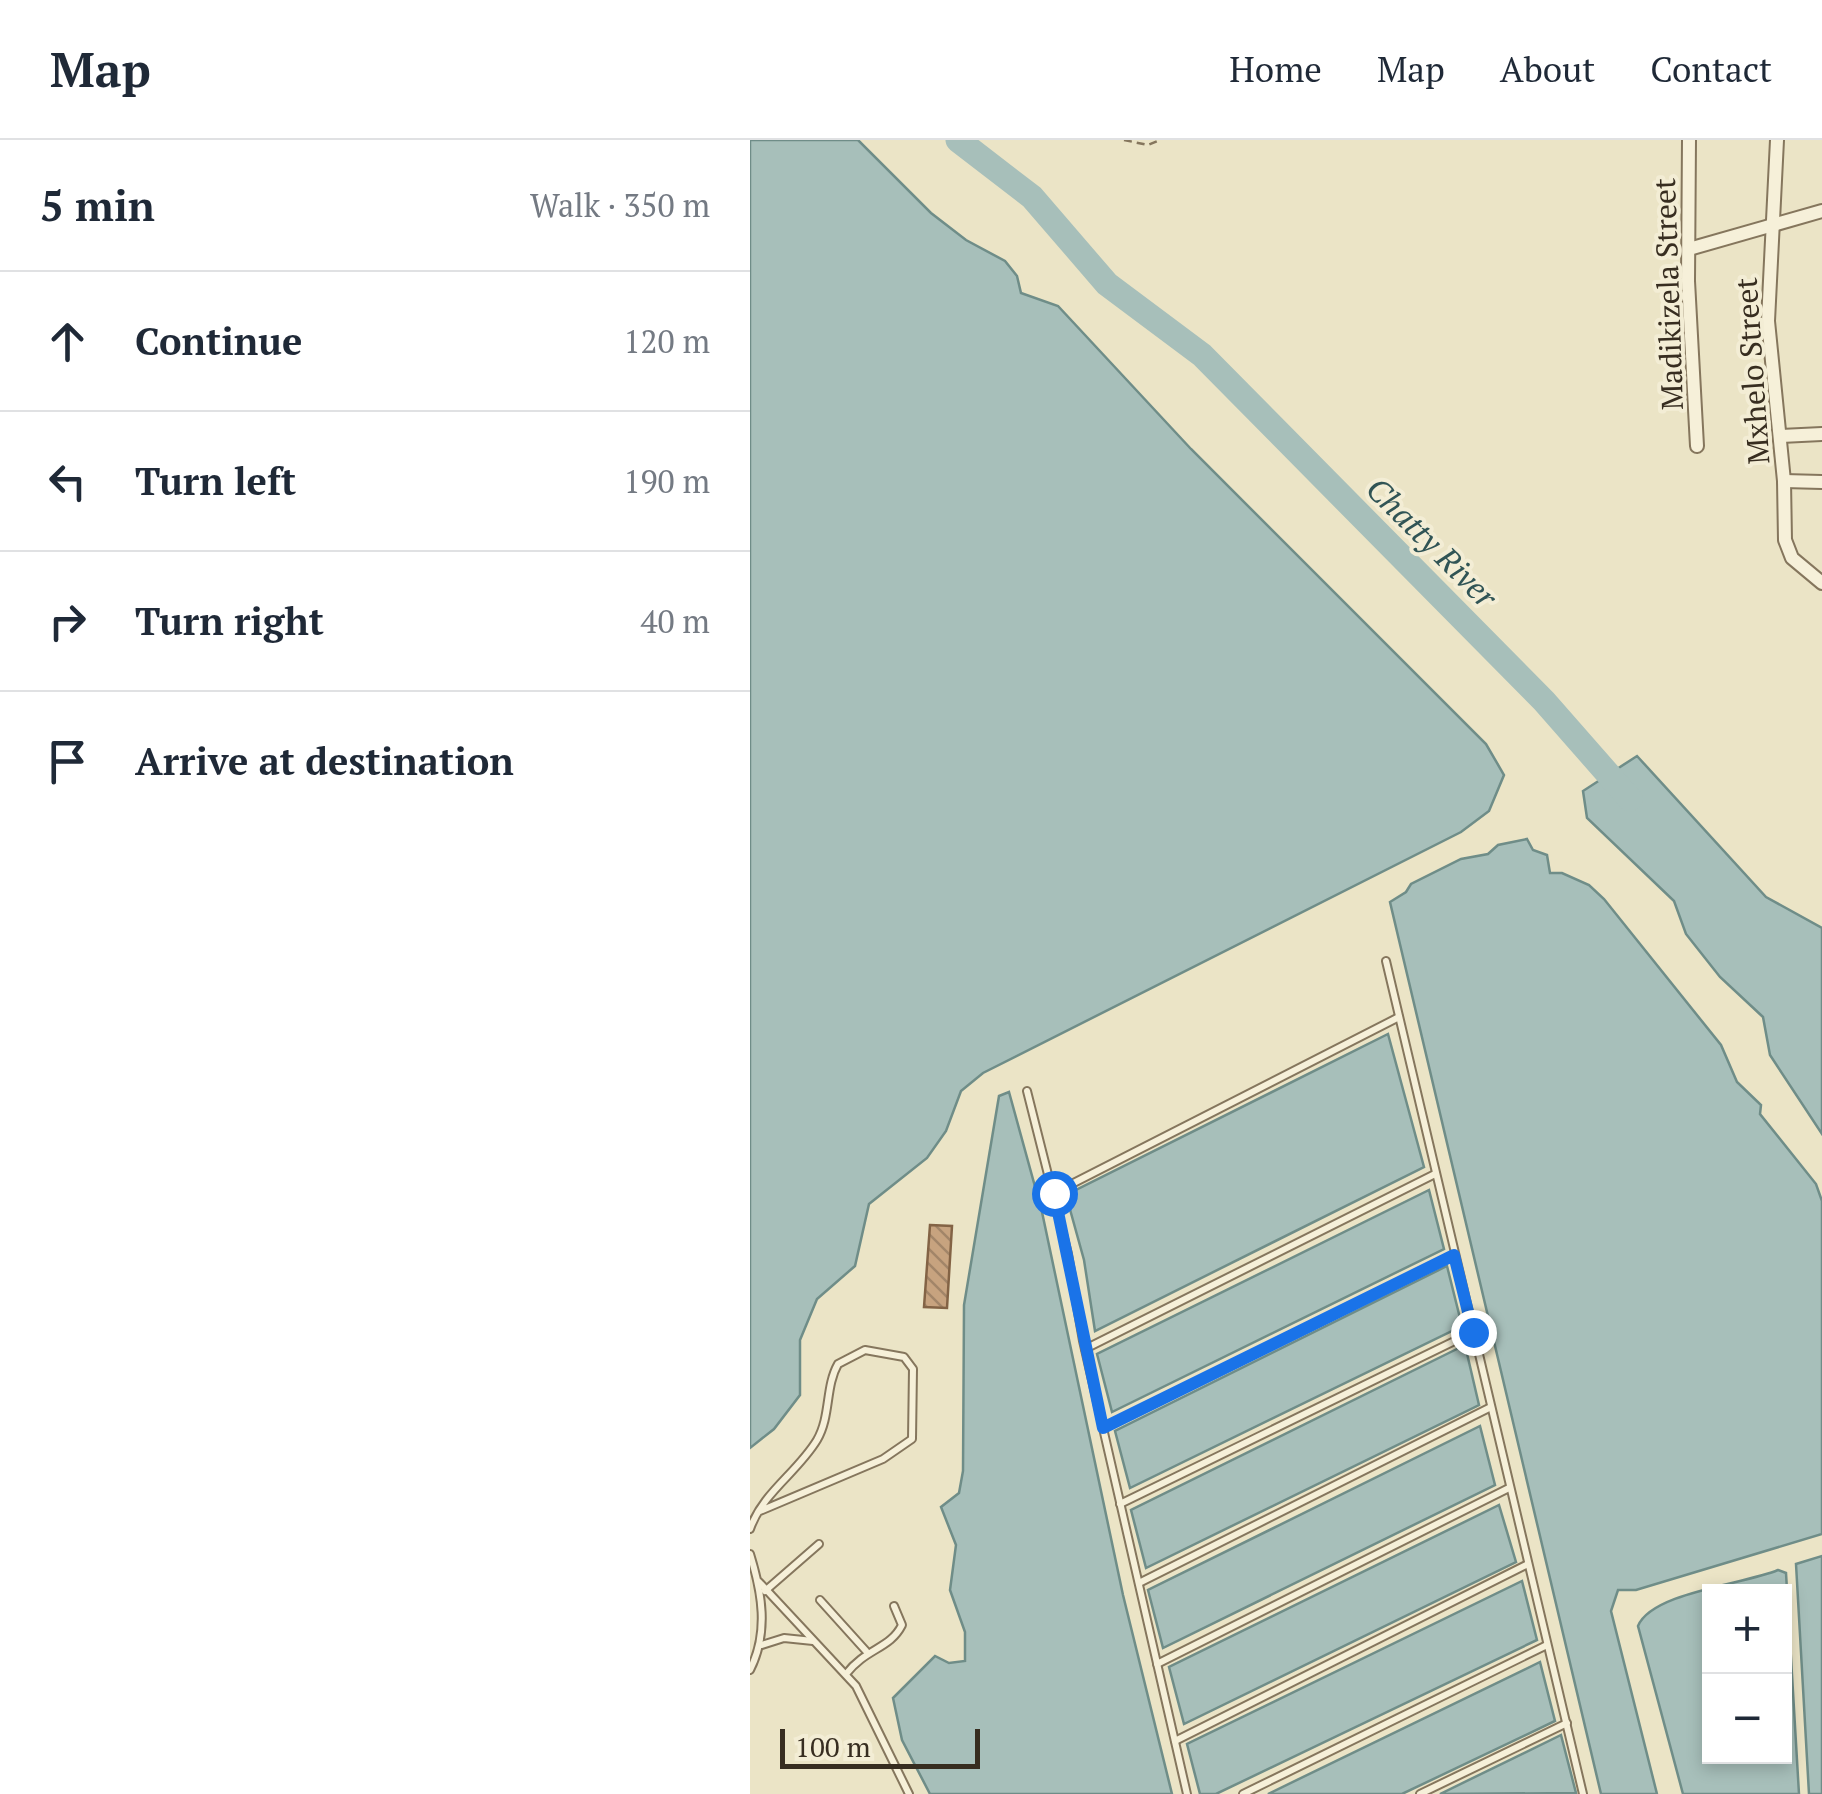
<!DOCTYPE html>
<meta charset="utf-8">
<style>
body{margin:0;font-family:"PT Serif",serif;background:#f2f2f3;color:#1f2937}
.controls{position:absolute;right:30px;bottom:30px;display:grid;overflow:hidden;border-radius:0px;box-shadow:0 5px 15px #0003}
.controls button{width:90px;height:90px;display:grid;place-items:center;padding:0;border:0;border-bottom:2px solid #e0e1e3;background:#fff;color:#1f2937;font:50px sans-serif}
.scale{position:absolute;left:30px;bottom:25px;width:200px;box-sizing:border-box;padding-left:10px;border:5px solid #372d20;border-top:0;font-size:28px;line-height:35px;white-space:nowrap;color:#372d20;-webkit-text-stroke:8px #f3edd5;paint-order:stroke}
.stop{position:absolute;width:30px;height:30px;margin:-22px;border:8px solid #1a73e8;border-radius:50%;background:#fff}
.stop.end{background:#1a73e8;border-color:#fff;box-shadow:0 2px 10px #0008}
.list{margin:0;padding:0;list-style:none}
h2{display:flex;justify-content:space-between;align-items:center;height:130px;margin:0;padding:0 40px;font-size:42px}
h2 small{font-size:32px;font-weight:400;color:#747a83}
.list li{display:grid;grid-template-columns:65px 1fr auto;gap:30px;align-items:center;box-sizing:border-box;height:140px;padding:0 40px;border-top:2px solid #e0e1e3}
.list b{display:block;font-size:38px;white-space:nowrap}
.list em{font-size:32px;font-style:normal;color:#747a83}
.icon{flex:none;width:55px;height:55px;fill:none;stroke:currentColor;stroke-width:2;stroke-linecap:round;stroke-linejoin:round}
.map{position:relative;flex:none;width:1072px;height:1654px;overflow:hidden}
header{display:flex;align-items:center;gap:60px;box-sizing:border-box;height:140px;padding:0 50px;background:#fff;border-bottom:2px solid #e0e1e3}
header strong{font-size:48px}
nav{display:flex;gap:55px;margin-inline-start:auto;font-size:35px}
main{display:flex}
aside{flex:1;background:#fff}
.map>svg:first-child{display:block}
</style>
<header>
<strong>Map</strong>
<nav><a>Home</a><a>Map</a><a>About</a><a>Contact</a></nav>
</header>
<main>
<aside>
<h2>5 min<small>Walk · 350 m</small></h2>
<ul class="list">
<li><svg class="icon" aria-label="ahead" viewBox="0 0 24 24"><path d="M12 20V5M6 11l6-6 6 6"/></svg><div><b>Continue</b></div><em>120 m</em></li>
<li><svg class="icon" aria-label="left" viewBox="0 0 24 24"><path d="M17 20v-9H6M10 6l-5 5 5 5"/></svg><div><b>Turn left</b></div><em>190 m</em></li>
<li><svg class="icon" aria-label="right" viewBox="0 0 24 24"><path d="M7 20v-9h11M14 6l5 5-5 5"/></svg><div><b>Turn right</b></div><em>40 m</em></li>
<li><svg class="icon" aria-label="arrive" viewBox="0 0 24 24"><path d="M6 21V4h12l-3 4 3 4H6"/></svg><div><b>Arrive at destination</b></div></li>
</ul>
</aside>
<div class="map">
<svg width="1072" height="1654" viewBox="0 0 1072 1654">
<defs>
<pattern id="building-back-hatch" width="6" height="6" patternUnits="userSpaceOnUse" patternTransform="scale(2.5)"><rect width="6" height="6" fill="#c7a37f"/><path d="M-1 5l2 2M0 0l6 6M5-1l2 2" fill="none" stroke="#a28568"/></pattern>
</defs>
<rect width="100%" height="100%" fill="#ebe4c6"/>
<g fill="#a7bfba" stroke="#6f8d88" stroke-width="2.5" fill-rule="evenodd">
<polygon points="0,0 108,0 181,73 216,100 255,121 267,136 271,153 308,166 441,309 736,604 754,635 739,671 711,692 233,933 211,951 196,991 177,1018 119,1064 105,1126 67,1159 50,1200 50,1255 24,1289 0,1308"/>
<polygon points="887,616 1016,757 1072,788 1072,994 1020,915 1013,877 970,837 936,794 924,761 837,678 833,651"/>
<polygon points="777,699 783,710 797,715 800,733 812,733 839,745 854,759 971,905 987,942 1011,965 1010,974 1066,1044 1072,1061 1072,1394 886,1450 868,1450 861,1471 907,1654 851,1654 640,762 656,752 661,744 711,719 738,714 748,705"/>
<polygon points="638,894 674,1027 345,1191 334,1120 316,1055"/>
<polygon points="259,952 292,1072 373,1455 422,1654 180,1654 152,1600 143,1558 185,1516 199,1523 215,1521 215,1492 200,1450 206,1405 191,1367 209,1353 213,1331 214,1165 249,956"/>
<polygon points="679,1050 694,1109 362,1272 347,1214"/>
<polygon points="697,1126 712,1186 380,1348 365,1291"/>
<polygon points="715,1205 729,1265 396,1428 381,1370"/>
<polygon points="730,1286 745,1345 413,1508 398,1450"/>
<polygon points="749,1365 766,1422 434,1584 419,1527"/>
<polygon points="1072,1416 1072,1654 1059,1654 1046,1424"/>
<path d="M 1028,1430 L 1036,1433 L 1049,1654 L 933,1654 L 888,1486 C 902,1452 996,1444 1028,1430 ZM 959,1452 L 1034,1452 L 1034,1616 L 959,1616 Z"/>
<polygon points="772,1441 787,1500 466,1654 450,1654 437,1604"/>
<polygon points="790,1522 805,1581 652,1654 518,1654"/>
<polygon points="811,1595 826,1653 690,1654"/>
</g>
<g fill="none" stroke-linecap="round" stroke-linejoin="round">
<polyline stroke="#a7bfba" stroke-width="25" points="208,0 282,57 357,144 452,215 794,561 880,659"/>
</g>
<polygon fill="url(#building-back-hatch)" stroke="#836345" stroke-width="2.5" points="180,1085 202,1086 197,1168 174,1167"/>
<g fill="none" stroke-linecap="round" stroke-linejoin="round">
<defs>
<g id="service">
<polyline points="636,821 833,1654"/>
<polyline points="277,951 318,1114 333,1201 437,1654"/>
<polyline points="304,1053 649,877"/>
<polyline points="335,1209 685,1034"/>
<polyline points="353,1288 704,1115"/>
<polyline points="370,1364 723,1192"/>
<path d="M 0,1389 C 13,1352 47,1333 67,1300 C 81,1276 75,1247 88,1224 L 115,1210 L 154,1217 L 163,1229 L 162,1299 L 133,1319 L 10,1371"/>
<path d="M 0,1414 C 12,1453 19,1492 0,1530"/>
<polyline points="9,1442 106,1546 159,1654"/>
<polyline points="389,1443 741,1267"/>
<polyline points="15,1451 69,1404"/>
<polyline points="70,1460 116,1511"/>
<polyline points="12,1505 34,1498 63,1501"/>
<polyline points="407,1524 759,1348"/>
<path d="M 96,1534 C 116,1508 140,1509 152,1485 L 144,1466"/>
<polyline points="425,1601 778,1424"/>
<polyline points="493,1654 797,1505"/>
<polyline points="670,1654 817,1583"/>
</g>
<g id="minor">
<polyline points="939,0 938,141 947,306"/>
<polyline points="1027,0 1018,181 1034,341 1035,400 1042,418 1072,443"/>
<polyline points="939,109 1072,71"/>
<polyline points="1031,296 1072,294"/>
<polyline points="1034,341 1072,342"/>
</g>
</defs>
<use href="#service" stroke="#85765d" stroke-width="10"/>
<use href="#minor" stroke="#85765d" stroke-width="16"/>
<polyline stroke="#85765d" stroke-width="2.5" stroke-dasharray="8 5" stroke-linecap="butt" points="374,0 398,5 410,0"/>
<use href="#service" stroke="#f6f0d9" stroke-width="6"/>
<use href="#minor" stroke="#f6f0d9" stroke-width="12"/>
</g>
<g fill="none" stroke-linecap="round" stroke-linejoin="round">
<polyline stroke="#1a73e8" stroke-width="12" points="304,1053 353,1288 704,1115 723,1192"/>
</g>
<g text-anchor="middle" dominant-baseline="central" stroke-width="8" stroke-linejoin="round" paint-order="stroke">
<g font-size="30" fill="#372d20" stroke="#f3edd5">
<text transform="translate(918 154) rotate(-92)">Madikizela Street</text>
<text transform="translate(1002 231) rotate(-94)">Mxhelo Street</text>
</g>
<g font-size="32" font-style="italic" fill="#305455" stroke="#f3edd5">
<text transform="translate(682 402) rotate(45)">Chatty River</text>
</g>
</g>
</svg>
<div class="controls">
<button>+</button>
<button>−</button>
</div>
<div class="scale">100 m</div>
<div class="stop" style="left:304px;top:1053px"></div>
<div class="stop end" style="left:723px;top:1192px"></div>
</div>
</main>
